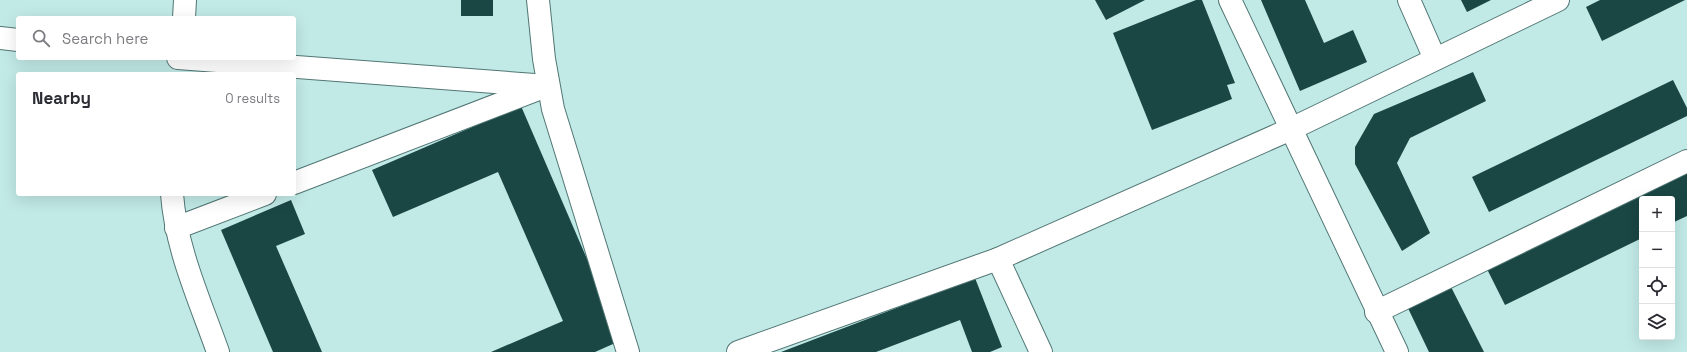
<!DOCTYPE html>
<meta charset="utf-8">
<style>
body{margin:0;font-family:"Space Grotesk",sans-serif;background:#f7f7f7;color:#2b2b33}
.controls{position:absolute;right:12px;bottom:12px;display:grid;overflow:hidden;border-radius:4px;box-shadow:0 4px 16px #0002}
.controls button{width:36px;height:36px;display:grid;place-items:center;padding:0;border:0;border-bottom:1px solid #e1e1e2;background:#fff;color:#2b2b33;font:20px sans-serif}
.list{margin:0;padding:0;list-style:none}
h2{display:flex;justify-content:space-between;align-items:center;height:52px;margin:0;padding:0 16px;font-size:17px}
h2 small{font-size:13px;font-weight:400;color:#7c7c81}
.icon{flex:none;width:22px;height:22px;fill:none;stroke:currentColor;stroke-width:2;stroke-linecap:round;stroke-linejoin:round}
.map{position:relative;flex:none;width:1687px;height:352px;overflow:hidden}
.search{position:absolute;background:#fff;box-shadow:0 4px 16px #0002;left:16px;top:16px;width:280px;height:44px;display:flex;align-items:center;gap:10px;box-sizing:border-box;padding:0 14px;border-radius:4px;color:#7c7c81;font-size:15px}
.panel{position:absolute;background:#fff;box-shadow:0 4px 16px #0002;left:16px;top:72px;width:280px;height:124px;border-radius:4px}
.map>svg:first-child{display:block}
</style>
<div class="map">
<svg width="1687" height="352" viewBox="0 0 1687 352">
<rect width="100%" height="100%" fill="#c1e9e6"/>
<g fill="#1a4644">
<rect x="461" y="0" width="32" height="16"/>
<polygon points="1095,0 1145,0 1106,20"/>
<polygon points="1196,0 1202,0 1235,83 1227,85 1232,99 1152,130 1113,33"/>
<polygon points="1261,0 1305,0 1324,43 1353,30 1367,62 1300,91"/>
<polygon points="1461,0 1491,0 1467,12"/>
<polygon points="1600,0 1685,0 1602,41 1586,7"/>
<polygon points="1473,72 1486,101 1410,138 1397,163 1430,233 1402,251 1355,164 1355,147 1374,114"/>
<polygon points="1673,80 1687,108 1687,116 1489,212 1472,177"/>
<polygon points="521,106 622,340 595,352 491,352 563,321 498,172 393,217 372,170"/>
<polygon points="1687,172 1687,216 1672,223 1672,199 1642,199 1642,238 1505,305 1487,269"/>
<polygon points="291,200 305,234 276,246 322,352 273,352 221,230"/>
<polygon points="975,278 1002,347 990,352 972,352 960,320 876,352 781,352"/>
<polygon points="1449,283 1484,352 1429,352 1406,304"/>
</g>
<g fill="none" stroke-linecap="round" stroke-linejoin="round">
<defs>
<g id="minor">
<polyline points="538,0 544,59 553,109 628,352"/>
<polyline points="1230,0 1397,352"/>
<polyline points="1409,0 1435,59"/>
<polyline points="184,18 185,0"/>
<polyline points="0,38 18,40"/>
<polyline points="178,58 548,86"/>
<polyline points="294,183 541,88"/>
<path d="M 172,194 C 176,249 200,301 218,352"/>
<polyline points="176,228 265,194"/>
<polyline points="1376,312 1687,161"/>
<polyline points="738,352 998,259"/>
<polyline points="1041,352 998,259 1291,129 1558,0"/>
</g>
</defs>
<use href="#minor" stroke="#517774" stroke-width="24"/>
<use href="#minor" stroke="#fff" stroke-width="22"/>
</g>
</svg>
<div class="controls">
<button>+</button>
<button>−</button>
<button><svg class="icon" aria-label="locate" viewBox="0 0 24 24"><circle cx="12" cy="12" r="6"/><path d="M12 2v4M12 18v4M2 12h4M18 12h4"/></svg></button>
<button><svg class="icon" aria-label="layers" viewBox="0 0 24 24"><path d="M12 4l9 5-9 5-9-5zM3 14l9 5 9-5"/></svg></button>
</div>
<div class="search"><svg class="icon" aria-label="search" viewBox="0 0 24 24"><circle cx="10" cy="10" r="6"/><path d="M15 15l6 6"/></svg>Search here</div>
<section class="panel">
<h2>Nearby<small>0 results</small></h2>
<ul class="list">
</ul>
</section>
</div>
